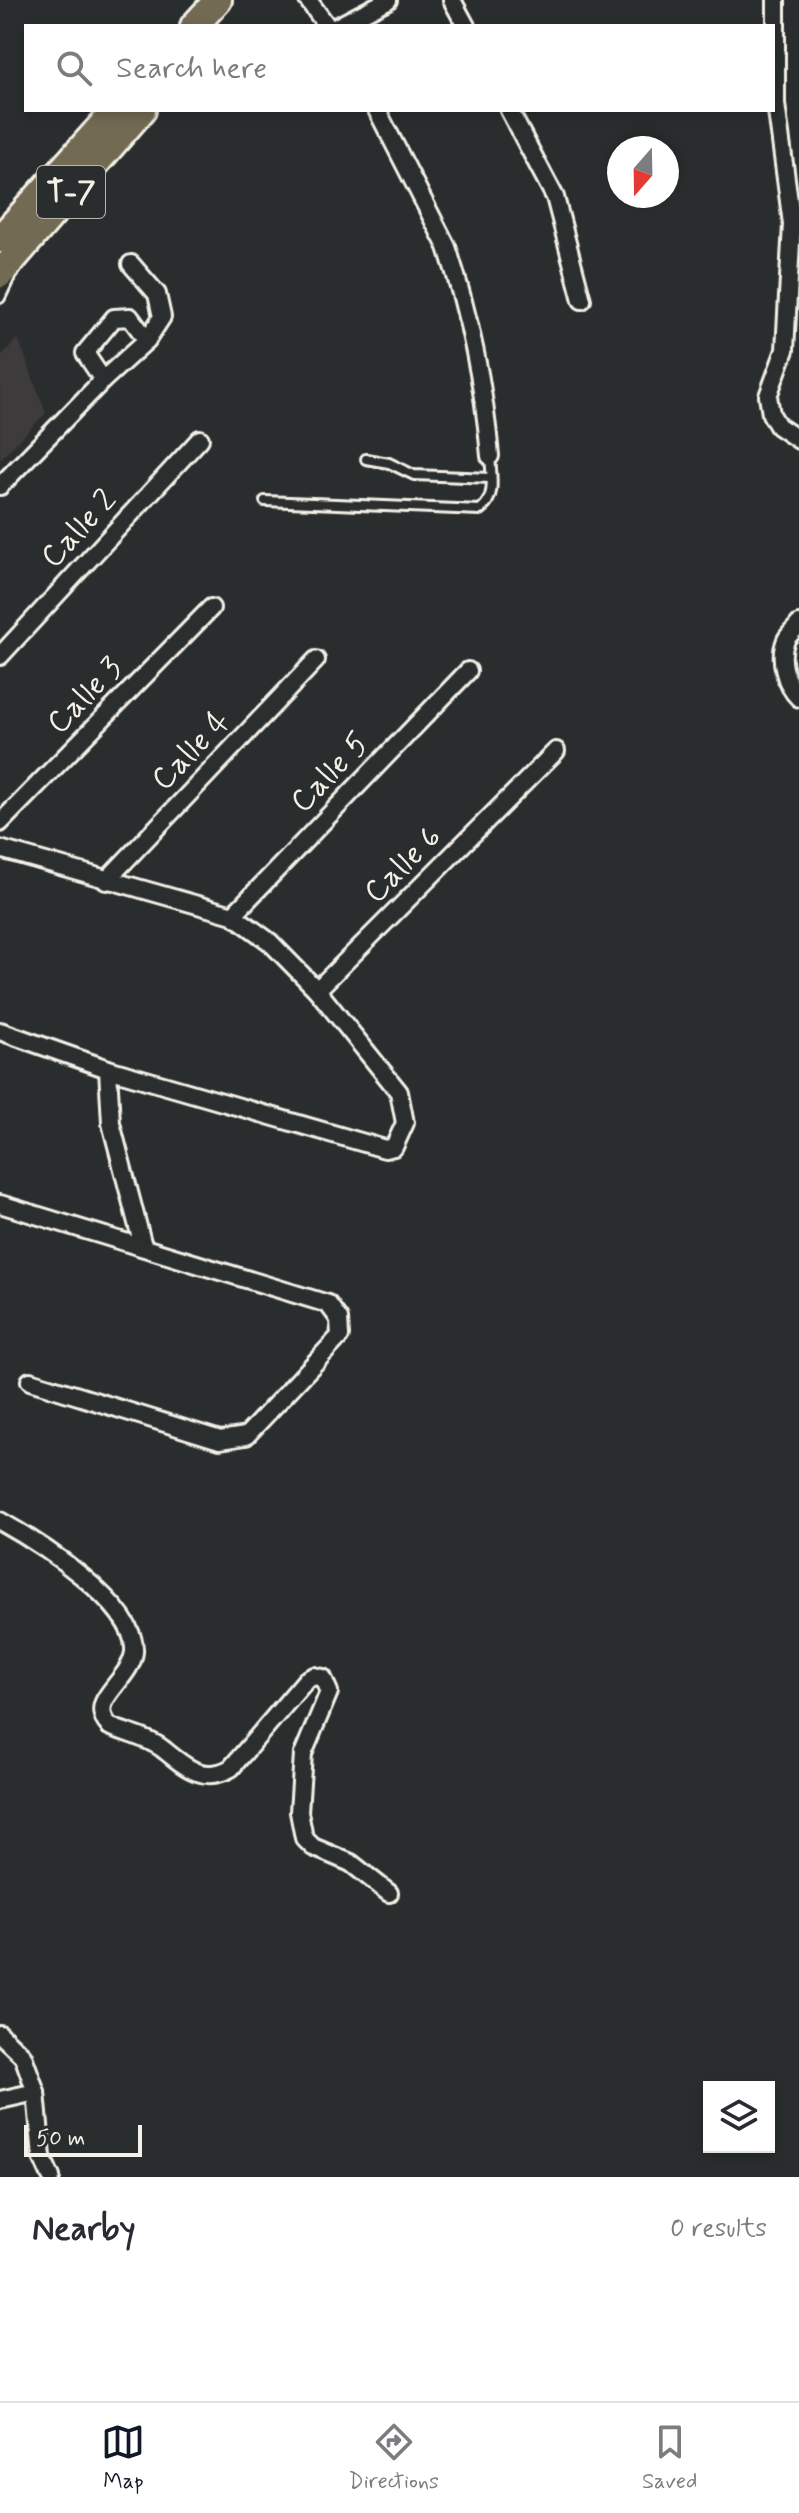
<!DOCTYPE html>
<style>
body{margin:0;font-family:Mynerve,sans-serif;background:#f7f7f7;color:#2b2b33}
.controls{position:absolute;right:24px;bottom:24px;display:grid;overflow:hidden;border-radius:0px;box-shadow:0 4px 12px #0003}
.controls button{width:72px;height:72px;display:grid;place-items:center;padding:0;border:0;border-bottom:2px solid #e1e1e2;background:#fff;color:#2b2b33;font:40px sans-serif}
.compass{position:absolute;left:607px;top:136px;width:72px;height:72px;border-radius:50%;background:#fff;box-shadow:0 4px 12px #0003;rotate:200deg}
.scale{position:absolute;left:24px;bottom:20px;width:118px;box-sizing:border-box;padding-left:8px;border:4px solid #f4f1e8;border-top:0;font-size:22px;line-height:28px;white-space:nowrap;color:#f4f1e8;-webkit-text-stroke:6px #2a2d2e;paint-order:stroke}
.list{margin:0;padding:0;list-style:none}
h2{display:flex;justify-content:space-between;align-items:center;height:104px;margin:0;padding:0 32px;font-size:34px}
h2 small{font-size:26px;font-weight:400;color:#7c7c81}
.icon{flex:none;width:44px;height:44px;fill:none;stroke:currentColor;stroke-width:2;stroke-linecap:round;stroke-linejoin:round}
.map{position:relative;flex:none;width:799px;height:2177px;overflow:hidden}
.search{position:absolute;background:#fff;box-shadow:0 4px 12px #0003;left:24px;right:24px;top:24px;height:88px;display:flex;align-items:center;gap:20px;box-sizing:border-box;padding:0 28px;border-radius:0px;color:#7c7c81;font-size:30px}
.sheet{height:224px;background:#fff}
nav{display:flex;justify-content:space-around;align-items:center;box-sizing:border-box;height:112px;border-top:2px solid #e1e1e2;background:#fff;font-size:22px;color:#7c7c81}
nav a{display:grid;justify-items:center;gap:4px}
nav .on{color:#111827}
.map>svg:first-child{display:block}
</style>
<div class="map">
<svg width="799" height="2177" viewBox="0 0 799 2177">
<rect width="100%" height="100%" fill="#2a2d2e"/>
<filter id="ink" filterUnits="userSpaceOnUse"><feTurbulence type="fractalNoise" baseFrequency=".0125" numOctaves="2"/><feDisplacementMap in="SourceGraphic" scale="16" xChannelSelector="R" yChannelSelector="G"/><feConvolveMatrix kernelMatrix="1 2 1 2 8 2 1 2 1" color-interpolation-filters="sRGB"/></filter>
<g filter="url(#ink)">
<polygon fill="#3e3a3b" points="18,338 46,413 0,459 0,357"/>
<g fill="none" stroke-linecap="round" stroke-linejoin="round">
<defs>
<g id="service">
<polyline points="0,298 10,277"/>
<polyline points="366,459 389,463 414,475 491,478"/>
<path d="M 265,501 L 480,510 C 497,497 491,476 490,456"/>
</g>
<g id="minor">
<polyline points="308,0 327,26"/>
<polyline points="452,0 466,26"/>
<polyline points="776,0 776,104 792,224 785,350 768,396 771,414 778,426 799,440"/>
<polyline points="338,26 388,0"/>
<path d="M 377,110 L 447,247 C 469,314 484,386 490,456"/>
<polyline points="509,110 555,197 582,300"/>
<polyline points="103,380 147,340 162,317 157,294 131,264"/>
<polyline points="0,486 103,380 85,353 114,318 130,317 147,340"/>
<path d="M 799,624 C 795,630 789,634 786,640 C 778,658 786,686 799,698"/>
<polyline points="0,656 200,439"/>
<polyline points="0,823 211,608"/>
<polyline points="0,849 233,915 270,942 317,990 399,1092 405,1123 394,1147 385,1149 108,1069 111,1123 143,1246"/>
<polyline points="106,881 316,660"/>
<polyline points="233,915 468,671"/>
<polyline points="317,990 556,751"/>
<polyline points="0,1031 108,1069"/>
<polyline points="0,1204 328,1304 339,1319 340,1336 246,1436 220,1440 30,1381"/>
<path d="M 0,1521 C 36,1541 138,1605 134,1652 C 132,1670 113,1685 105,1700 C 100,1709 102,1718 109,1726 C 125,1733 149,1738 163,1749 C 184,1766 203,1784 231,1768 L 306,1680 L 314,1676 L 323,1678 L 329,1692 L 303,1754 L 299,1812 L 304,1838 L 313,1847 L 351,1863 L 389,1893"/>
<polyline points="0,2034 23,2056 36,2092 42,2157 51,2177"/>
<polyline points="0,2100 36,2092"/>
</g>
<g id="trunk">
<polyline points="194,26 218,0"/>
<polyline points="0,239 116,110"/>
<polyline points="0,274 142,110"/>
</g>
</defs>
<use href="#service" stroke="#f4f1e8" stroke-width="14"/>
<use href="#minor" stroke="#f4f1e8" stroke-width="22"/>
<use href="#trunk" stroke="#f4f1e8" stroke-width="32"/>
<use href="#service" stroke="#2a2d2e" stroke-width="8"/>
<use href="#minor" stroke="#2a2d2e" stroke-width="16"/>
<use href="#trunk" stroke="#736b52" stroke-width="26"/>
</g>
</g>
<g text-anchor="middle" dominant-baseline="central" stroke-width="7" stroke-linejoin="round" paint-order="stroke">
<rect fill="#2a2d2e" stroke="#b7b6b0" stroke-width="2" x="37" y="166" width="68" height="52" rx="6"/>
<g font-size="30" font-weight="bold" fill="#f4f1e8">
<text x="71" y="192">T-7</text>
</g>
<g font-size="32" fill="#f4f1e8" stroke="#2a2d2e">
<text transform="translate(79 529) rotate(-47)">Calle 2</text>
<text transform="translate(85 696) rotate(-46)">Calle 3</text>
<text transform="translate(191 751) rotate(-46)">Calle 4</text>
<text transform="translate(330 773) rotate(-46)">Calle 5</text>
<text transform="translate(403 865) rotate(-45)">Calle 6</text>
</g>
</g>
</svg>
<div class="controls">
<button><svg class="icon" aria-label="layers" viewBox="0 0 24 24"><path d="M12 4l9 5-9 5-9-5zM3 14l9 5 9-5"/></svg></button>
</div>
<svg class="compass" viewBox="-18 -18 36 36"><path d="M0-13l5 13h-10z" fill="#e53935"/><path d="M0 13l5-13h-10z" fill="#7c7c81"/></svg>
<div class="scale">50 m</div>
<div class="search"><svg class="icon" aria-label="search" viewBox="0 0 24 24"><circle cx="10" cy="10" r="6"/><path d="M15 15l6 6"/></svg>Search here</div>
</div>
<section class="sheet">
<h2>Nearby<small>0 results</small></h2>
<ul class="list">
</ul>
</section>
<nav>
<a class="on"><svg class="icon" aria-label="map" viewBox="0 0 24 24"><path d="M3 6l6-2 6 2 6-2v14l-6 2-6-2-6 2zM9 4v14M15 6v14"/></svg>Map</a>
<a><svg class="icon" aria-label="directions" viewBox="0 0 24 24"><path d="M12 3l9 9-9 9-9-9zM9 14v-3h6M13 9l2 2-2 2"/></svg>Directions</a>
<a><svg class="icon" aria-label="saved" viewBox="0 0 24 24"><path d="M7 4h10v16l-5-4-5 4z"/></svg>Saved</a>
</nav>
